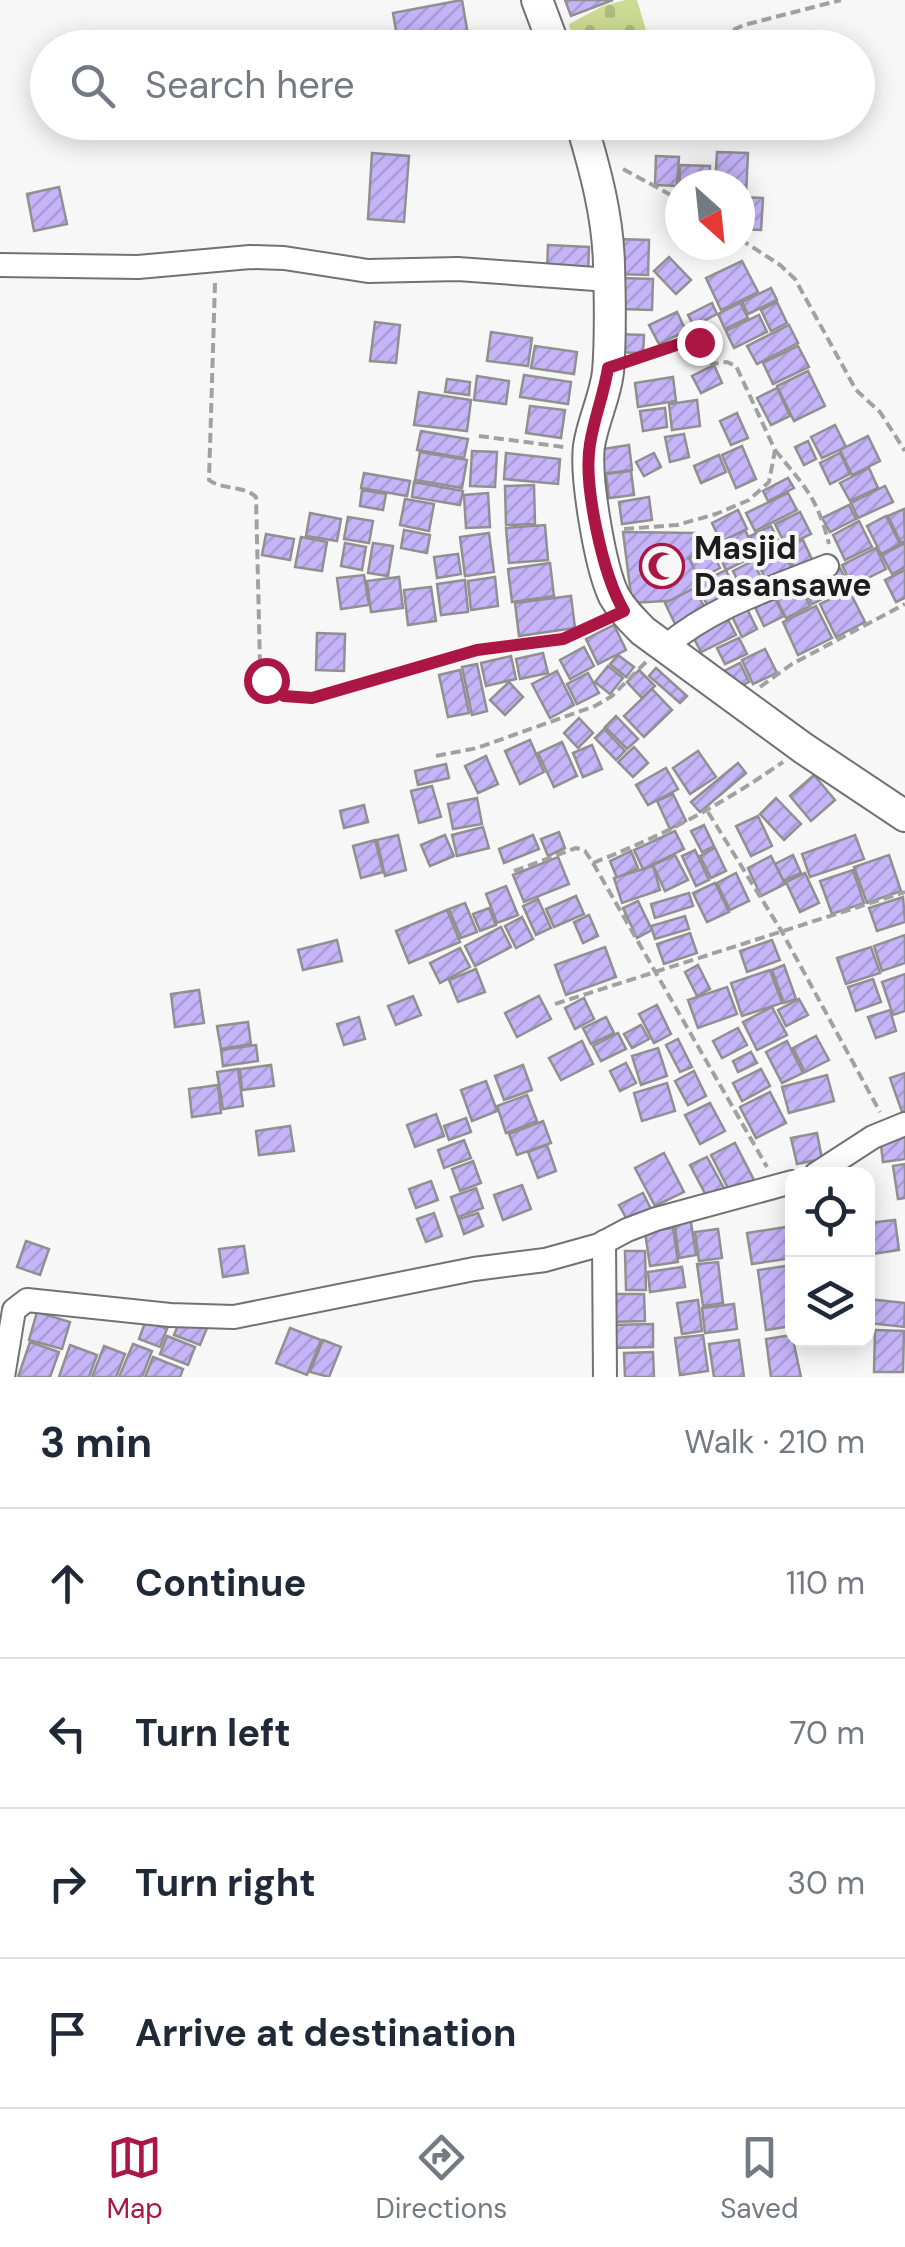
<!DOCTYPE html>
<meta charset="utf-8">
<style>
body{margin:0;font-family:"DM Sans",sans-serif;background:#f2f2f3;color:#1f2937}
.controls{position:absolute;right:30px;bottom:30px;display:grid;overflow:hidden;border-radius:20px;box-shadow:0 5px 25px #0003}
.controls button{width:90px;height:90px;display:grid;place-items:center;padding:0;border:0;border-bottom:2px solid #e0e1e3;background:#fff;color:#1f2937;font:50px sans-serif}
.compass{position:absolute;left:665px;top:170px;width:90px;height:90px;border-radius:50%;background:#fff;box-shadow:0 5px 25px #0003;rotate:153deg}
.stop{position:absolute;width:30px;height:30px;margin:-22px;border:8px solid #ab1644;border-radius:50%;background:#fff}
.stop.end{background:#ab1644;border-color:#fff;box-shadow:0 2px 10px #0008}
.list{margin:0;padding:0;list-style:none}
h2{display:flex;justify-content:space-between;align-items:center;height:130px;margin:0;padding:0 40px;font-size:42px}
h2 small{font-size:32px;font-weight:400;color:#747a83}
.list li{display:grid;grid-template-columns:65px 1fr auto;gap:30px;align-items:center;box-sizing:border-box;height:150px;padding:0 40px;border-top:2px solid #e0e1e3}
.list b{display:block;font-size:38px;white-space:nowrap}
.list em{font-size:32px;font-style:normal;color:#747a83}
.icon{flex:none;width:55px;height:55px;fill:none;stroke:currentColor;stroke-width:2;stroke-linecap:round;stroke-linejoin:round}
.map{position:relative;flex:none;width:905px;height:1377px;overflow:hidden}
.search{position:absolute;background:#fff;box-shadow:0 5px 25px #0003;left:30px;right:30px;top:30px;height:110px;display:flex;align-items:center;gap:25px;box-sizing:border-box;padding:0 35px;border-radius:55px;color:#747a83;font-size:38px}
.sheet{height:730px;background:#fff}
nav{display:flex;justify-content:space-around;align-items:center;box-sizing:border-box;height:140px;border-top:2px solid #e0e1e3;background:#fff;font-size:28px;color:#747a83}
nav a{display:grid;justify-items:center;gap:5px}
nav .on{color:#ab1644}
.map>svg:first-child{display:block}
</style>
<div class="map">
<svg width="905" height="1377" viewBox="0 0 905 1377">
<defs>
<pattern id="cemetery-stones" width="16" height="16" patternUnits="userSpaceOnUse" patternTransform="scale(2.5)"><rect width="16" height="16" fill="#ccda94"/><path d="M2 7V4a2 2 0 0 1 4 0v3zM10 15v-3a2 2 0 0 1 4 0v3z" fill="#afba7f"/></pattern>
<pattern id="building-hatch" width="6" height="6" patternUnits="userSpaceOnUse" patternTransform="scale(2.5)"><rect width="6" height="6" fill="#c6b4f9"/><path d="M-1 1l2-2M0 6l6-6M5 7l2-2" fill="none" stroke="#aa9ad5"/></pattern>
</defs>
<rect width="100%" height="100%" fill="#f7f7f8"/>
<polygon fill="url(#cemetery-stones)" points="625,0 637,0 651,47 574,47 569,24 603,6"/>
<g fill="url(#building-hatch)" stroke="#909091" stroke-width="2.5">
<polygon points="462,0 468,35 399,48 393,13"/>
<polygon points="565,0 613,0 571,16"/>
<polygon points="717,152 748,153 746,194 740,193 740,185 715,185"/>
<polygon points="372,153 409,156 404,222 368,219"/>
<polygon points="656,156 679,157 677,186 655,185"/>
<polygon points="680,165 710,166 709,185 680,185 679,198"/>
<polygon points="59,187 67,224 34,231 27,194"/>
<polygon points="740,197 763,198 761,230 740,229"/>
<polygon points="618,239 649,240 648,275 616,274"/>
<polygon points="548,245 589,247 588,274 547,272"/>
<polygon points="669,257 691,280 676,294 654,271"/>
<polygon points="742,261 758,292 721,310 706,278"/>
<polygon points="623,278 653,279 652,310 621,309"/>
<polygon points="771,288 777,300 748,314 742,302"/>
<polygon points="777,302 787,323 771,331 761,310"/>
<polygon points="712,303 717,314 694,326 688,315"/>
<polygon points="740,303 748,318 725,329 718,314"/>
<polygon points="677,312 686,331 659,344 649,325"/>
<polygon points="759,315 767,332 734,348 726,331"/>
<polygon points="375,322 400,325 396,363 370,361"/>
<polygon points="789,325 798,343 757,364 747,346"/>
<polygon points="491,332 532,338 528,366 487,361"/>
<polygon points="614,334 644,335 643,353 613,352"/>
<polygon points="535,346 577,352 574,374 531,368"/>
<polygon points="798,346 809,367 773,384 763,363"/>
<polygon points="714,365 722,383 701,393 692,376"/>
<polygon points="808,371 825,406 794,421 777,386"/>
<polygon points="524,375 571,382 568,404 520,397"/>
<polygon points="477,376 509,381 506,404 474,400"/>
<polygon points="673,377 676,401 638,407 635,383"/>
<polygon points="447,379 470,382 469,395 445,392"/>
<polygon points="777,388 790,416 771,425 757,398"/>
<polygon points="419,392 471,400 467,431 414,425"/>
<polygon points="697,400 700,426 672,430 669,404"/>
<polygon points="530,406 565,410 561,438 526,433"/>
<polygon points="665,408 667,427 643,431 640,411"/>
<polygon points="737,413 748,438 731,445 720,421"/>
<polygon points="835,425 846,447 822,458 811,437"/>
<polygon points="421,431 468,439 464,458 417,450"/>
<polygon points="684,434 689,457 670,462 665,437"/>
<polygon points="868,436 880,461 852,475 840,450"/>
<polygon points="808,441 816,459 804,465 795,447"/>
<polygon points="629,445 632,470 593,475 590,451"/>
<polygon points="742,446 756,479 736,488 722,455"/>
<polygon points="472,451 497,452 495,487 470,486"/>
<polygon points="420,452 467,460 462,488 415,480"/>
<polygon points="506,453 560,459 558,484 504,479"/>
<polygon points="654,453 661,467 644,476 636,462"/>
<polygon points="840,453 850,474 830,484 820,463"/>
<polygon points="719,455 726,472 701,483 694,466"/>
<polygon points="869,468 878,488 850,501 840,483"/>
<polygon points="631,471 634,495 609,498 606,474"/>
<polygon points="364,473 410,481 407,496 361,488"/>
<polygon points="788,478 794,488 768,501 763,491"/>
<polygon points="414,482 463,491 460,505 412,497"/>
<polygon points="534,485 535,524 506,525 505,486"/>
<polygon points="885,486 893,502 858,518 851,503"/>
<polygon points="362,490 386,494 383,510 360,506"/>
<polygon points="488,493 490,527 466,528 464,495"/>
<polygon points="788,493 797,510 755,531 746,513"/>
<polygon points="649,497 652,520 622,524 619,502"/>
<polygon points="405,499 434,504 429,531 400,525"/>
<polygon points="849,505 856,519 830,532 822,518"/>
<polygon points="904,509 905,541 901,543 888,516"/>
<polygon points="738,510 747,529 721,542 712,523"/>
<polygon points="800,512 811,534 786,546 775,524"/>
<polygon points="310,513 341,519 337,541 306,536"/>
<polygon points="886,516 900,544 881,554 867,526"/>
<polygon points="348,517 373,521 369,543 344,539"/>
<polygon points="859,521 872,547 845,560 833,535"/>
<polygon points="545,525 548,560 509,563 506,528"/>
<polygon points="771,526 781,546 760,556 750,536"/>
<polygon points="404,530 430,535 427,553 401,548"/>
<polygon points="745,530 757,555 726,570 714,545"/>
<polygon points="623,532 695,533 699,599 632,603"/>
<polygon points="489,533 494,572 465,576 460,537"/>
<polygon points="266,534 294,539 290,560 262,555"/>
<polygon points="301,537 327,542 322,571 295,567"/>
<polygon points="803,540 815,566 797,575 785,549"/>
<polygon points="345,543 366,547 362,570 341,566"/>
<polygon points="373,543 393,546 388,576 368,573"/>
<polygon points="905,543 905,567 892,574 882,555"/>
<polygon points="710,547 720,568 699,579 689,558"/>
<polygon points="782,548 795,575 769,587 757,561"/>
<polygon points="876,548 886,569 852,586 842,565"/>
<polygon points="458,554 461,574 437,578 434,557"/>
<polygon points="753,561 765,586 745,596 733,571"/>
<polygon points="837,562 849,586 812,604 800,581"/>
<polygon points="550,563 554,596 512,602 508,569"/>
<polygon points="726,570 738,597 710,611 697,584"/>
<polygon points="905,570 905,598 896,602 885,580"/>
<polygon points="364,575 369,605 341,609 337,578"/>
<polygon points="399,577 403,608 371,612 367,581"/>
<polygon points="495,577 498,606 471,610 468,581"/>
<polygon points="465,580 468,612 441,615 437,584"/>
<polygon points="797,580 810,606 786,618 773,592"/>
<polygon points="431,587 436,621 408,625 404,590"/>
<polygon points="695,588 708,615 678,630 665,603"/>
<polygon points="849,590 865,622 836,637 820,604"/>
<polygon points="771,591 784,616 764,626 752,601"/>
<polygon points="571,596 575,628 519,636 515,603"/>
<polygon points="743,601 757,629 742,637 728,608"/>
<polygon points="816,606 832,638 798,655 783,622"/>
<polygon points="725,614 736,635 701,652 690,631"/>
<polygon points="614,625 626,650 598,664 586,639"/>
<polygon points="317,633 345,634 344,671 316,670"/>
<polygon points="739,638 747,654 725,664 717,648"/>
<polygon points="584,647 594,666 570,679 560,660"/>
<polygon points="765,649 777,673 753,684 742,660"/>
<polygon points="543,653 548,673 520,679 516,659"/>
<polygon points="618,655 634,667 626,677 610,664"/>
<polygon points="511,656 516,679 486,686 481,663"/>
<polygon points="740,663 749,682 729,692 720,673"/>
<polygon points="477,664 487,711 472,715 462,667"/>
<polygon points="608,666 623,678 610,694 595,682"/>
<polygon points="656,668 687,696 680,703 649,676"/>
<polygon points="460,670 469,713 448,717 439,675"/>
<polygon points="639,670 655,686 642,698 627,682"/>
<polygon points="557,671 574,705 550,718 532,684"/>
<polygon points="588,673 599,693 577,704 567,684"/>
<polygon points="509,682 523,697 505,715 490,700"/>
<polygon points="652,689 672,710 644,737 624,716"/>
<polygon points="616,716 638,739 627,749 605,727"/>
<polygon points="579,718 593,733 578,748 564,733"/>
<polygon points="604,729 625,751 616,760 595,738"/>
<polygon points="530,740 544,772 520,784 505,751"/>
<polygon points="562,742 577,776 554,787 538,753"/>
<polygon points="592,745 602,769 583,777 573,753"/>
<polygon points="634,747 648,763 633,777 618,762"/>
<polygon points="698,751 716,777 690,794 673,768"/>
<polygon points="486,756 498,784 478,793 465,766"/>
<polygon points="738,763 746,773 700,812 691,802"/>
<polygon points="446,764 449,778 418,785 415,771"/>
<polygon points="666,768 678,789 648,805 636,785"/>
<polygon points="814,775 835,800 811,821 790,796"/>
<polygon points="432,786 441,817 419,823 411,791"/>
<polygon points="673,794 686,821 670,829 657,801"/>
<polygon points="477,798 482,824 453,829 448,804"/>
<polygon points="776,798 801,824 784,840 760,814"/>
<polygon points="364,805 368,822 344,828 340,811"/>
<polygon points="758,816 772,846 751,856 736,826"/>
<polygon points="704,825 714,846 702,852 691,831"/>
<polygon points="483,827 489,848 457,856 452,835"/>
<polygon points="675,831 684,849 643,869 634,850"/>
<polygon points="559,832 565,848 548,856 541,839"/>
<polygon points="398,835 406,870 385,876 377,840"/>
<polygon points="445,835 454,856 430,866 421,845"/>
<polygon points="533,835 539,849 504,863 499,849"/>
<polygon points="855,835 864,859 810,877 802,854"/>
<polygon points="375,840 383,872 361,878 353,846"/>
<polygon points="715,848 726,871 711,878 700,856"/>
<polygon points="695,850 709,880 696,886 682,856"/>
<polygon points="631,851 638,868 617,878 610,861"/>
<polygon points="675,855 688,880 665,891 653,865"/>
<polygon points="793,855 801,873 783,881 775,864"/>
<polygon points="889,855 901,891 867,903 854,867"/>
<polygon points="771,856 785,884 761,896 748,868"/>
<polygon points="558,857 569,884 524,902 513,875"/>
<polygon points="653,866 660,890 622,903 614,878"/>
<polygon points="853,870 864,903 832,914 820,881"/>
<polygon points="736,873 749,901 730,910 717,883"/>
<polygon points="805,873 819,903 800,912 786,882"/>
<polygon points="715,883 729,912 707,922 693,893"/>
<polygon points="506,886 518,915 497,923 486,894"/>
<polygon points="689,893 693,906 655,918 651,904"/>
<polygon points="576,896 584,914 554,927 546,909"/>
<polygon points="903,897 905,922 877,931 869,908"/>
<polygon points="538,899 551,928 536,935 523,906"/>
<polygon points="638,901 652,930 637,938 623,908"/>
<polygon points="465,903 477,932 461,938 449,909"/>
<polygon points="489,908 496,925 480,931 473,914"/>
<polygon points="447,910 460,942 409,963 396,931"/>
<polygon points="589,915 598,936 583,943 574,922"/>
<polygon points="685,916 689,929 655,939 651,926"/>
<polygon points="522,917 533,939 516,948 505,926"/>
<polygon points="501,927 511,947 475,966 465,946"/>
<polygon points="690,933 697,953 664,964 657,944"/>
<polygon points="905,935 905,963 882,971 874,946"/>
<polygon points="337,940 342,961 303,970 298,950"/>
<polygon points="772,940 780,960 747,972 740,951"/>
<polygon points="605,947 616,977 566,995 555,965"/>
<polygon points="871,947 880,973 846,984 837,958"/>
<polygon points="460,948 470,967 440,983 430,963"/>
<polygon points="698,965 710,989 697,996 685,972"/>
<polygon points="784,965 796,999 784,1003 772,970"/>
<polygon points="476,969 485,992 458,1002 449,980"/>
<polygon points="770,970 782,1003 742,1016 731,983"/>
<polygon points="905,974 905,1011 893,1015 882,982"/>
<polygon points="873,979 881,1002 856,1011 848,987"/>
<polygon points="727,987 737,1014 698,1028 688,1000"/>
<polygon points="199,990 204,1023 175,1027 171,994"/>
<polygon points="413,996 421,1015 396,1025 388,1006"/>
<polygon points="539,996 551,1019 517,1037 505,1013"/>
<polygon points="584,998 594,1019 575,1029 565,1008"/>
<polygon points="799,999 808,1015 786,1026 778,1010"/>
<polygon points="657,1005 671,1034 654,1043 639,1014"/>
<polygon points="772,1007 787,1035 757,1050 743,1022"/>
<polygon points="890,1010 896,1031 876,1038 868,1017"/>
<polygon points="359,1017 365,1039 344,1045 337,1024"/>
<polygon points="606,1017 614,1033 591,1044 583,1028"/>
<polygon points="248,1022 251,1044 221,1049 217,1026"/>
<polygon points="641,1025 649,1039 632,1048 624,1034"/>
<polygon points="738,1028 747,1045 722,1058 713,1041"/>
<polygon points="618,1033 626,1049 601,1061 593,1046"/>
<polygon points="816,1036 829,1060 805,1072 793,1048"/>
<polygon points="678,1039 692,1067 680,1072 666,1045"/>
<polygon points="582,1041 593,1064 561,1080 549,1058"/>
<polygon points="787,1041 803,1073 782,1083 766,1052"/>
<polygon points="256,1045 258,1061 223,1066 221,1050"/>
<polygon points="658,1048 667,1076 641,1085 632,1056"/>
<polygon points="751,1052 757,1063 738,1072 733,1061"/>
<polygon points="626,1063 636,1083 620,1091 610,1071"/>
<polygon points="271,1065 274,1086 242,1090 240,1069"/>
<polygon points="523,1065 532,1090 504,1100 495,1076"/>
<polygon points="238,1069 243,1106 223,1109 217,1072"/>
<polygon points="761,1069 770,1086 742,1101 733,1083"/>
<polygon points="694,1071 706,1096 688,1105 675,1081"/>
<polygon points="905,1073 905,1111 902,1112 890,1078"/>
<polygon points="827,1075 834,1101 789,1113 782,1087"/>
<polygon points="486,1081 497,1111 472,1121 461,1090"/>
<polygon points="667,1083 675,1111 642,1121 634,1093"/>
<polygon points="218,1085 221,1113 192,1117 189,1089"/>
<polygon points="770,1092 786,1123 756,1138 740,1107"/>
<polygon points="527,1095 537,1121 506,1133 497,1106"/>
<polygon points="710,1103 725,1131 700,1144 685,1115"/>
<polygon points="436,1114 444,1136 415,1147 407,1125"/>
<polygon points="466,1118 471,1132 449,1140 444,1126"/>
<polygon points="543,1121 551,1143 517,1155 509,1134"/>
<polygon points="290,1126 294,1151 259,1155 256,1131"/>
<polygon points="817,1133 822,1159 797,1164 791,1138"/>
<polygon points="905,1134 905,1159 883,1162 880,1137"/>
<polygon points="464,1140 471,1158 444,1168 438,1150"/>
<polygon points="735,1143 756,1184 732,1196 711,1155"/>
<polygon points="547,1145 556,1171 538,1178 528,1152"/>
<polygon points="664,1153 684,1192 655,1206 635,1168"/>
<polygon points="707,1157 726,1192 709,1201 690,1165"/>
<polygon points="473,1161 481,1183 460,1191 452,1169"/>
<polygon points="905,1164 905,1198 898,1199 893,1166"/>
<polygon points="431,1181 438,1200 416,1208 409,1189"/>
<polygon points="522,1185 531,1209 503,1220 494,1195"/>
<polygon points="476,1188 483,1208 458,1217 451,1197"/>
<polygon points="643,1193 652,1211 629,1223 619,1205"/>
<polygon points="434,1213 442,1236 426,1242 417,1219"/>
<polygon points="478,1213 483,1226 464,1234 459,1219"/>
<polygon points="690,1216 696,1255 679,1258 674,1219"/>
<polygon points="895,1220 899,1250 872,1254 868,1223"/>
<polygon points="792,1226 792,1258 752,1264 747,1233"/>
<polygon points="673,1228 678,1262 650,1266 645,1232"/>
<polygon points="718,1229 722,1258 699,1261 695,1232"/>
<polygon points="26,1241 49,1249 40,1275 17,1267"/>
<polygon points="244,1246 248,1273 223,1277 219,1249"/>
<polygon points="625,1251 645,1251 646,1290 626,1290"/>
<polygon points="718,1262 723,1303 703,1306 697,1264"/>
<polygon points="786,1266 792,1326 766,1330 758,1270"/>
<polygon points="682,1267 685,1287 650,1292 648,1272"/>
<polygon points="609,1294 644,1294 645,1321 609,1322"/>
<polygon points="868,1299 905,1303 904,1327 868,1323"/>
<polygon points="698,1300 702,1331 682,1334 677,1303"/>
<polygon points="734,1304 737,1329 705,1333 702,1308"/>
<polygon points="37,1312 70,1322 62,1349 29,1340"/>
<polygon points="181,1318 207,1328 200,1345 174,1335"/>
<polygon points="146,1320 167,1329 160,1347 139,1339"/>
<polygon points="653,1324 653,1347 610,1348 610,1325"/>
<polygon points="290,1328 321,1340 307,1375 276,1363"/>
<polygon points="875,1330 904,1331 903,1372 874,1372"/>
<polygon points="703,1335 708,1371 680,1375 675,1338"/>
<polygon points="792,1335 801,1377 771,1377 766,1339"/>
<polygon points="167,1336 195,1347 188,1365 160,1354"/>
<polygon points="323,1340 341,1347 329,1377 310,1372"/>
<polygon points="739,1340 744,1377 714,1377 709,1344"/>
<polygon points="30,1342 59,1352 50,1377 18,1377"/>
<polygon points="133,1344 152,1351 142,1377 119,1377"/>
<polygon points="70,1345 97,1355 89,1377 59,1377"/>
<polygon points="104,1346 125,1354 116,1377 92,1377"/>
<polygon points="653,1352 654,1377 625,1377 624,1353"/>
<polygon points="153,1357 183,1369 180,1377 145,1377"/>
</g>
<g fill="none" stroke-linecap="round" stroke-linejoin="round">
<defs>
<g id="minor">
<polyline points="0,265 138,267 250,257 284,258 368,271 458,269 609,280"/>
<path d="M 665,647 C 711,607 772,588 827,566"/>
<polyline points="816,1174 873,1137 905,1124"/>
<polyline points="604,1242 605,1377"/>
<polyline points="3,1377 14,1310 27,1300 170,1315 234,1317 474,1269 545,1260 599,1245 627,1230 656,1219 792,1182"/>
</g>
<g id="tertiary">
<polyline points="537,0 555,48"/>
<path d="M 581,122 C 595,169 608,216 609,265 C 610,300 611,337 608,372 C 605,398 593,420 589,446 C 585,477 600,567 614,596 C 622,610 632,620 643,631 L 803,748 L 905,816"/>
</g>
</defs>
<use href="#minor" stroke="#717273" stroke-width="26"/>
<use href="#tertiary" stroke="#717273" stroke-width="34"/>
<g stroke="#a1a1a2" stroke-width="4" stroke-dasharray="10 5" stroke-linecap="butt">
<polyline points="692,48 744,25 841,0"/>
<polyline points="623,169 680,200"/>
<polyline points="740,239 780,265 795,279 856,390 880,412 905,451"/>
<path d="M 215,283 L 209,480 C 222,490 243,485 256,497 L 260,665 C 271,691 284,699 312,698 L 477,650 L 563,639 L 602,622"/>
<polyline points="479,436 564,447"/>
<path d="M 775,450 C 805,487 817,497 829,544"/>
<polyline points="624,529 677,525 716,514 749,500 769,482 775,450 736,366 727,362 712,364 698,341 636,358"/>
<polyline points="760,687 792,664 905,604"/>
<polyline points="436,756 477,748 595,706 612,696 646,662"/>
<polyline points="708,812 782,932 880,1112"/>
<polyline points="593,863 767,1167"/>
<path d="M 514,871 L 576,848 L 585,851 L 593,863 C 666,834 718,807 783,762"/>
<polyline points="555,1004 905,892"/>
</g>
<use href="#minor" stroke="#fff" stroke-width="22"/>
<use href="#tertiary" stroke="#fff" stroke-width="30"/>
</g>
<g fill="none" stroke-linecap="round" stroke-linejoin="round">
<path stroke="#ab1644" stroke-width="12" d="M 266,680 L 284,696 L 312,698 L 477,650 L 563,639 L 624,611 C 603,576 583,485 590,444 C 594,418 604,394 608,368 L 688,341 L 699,342"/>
</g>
<defs>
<symbol id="mosque-ring" viewBox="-11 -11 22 22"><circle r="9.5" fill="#f7f7f8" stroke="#ab1644" stroke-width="1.5"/><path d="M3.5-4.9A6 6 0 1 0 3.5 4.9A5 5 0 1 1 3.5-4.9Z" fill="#ab1644"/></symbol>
</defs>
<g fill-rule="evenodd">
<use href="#mosque-ring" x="637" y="541" width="50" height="50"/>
</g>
<g text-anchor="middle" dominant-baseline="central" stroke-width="8" stroke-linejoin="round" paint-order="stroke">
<g font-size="32" font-weight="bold" fill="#1c1c1d" stroke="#f7f7f8" text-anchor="start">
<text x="694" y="548">Masjid<tspan x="694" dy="37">Dasansawe</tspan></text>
</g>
</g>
</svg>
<div class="controls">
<button><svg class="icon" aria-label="locate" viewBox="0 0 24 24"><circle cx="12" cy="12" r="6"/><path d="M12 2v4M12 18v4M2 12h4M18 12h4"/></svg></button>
<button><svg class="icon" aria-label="layers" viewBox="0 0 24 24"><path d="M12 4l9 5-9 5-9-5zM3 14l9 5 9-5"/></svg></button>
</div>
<svg class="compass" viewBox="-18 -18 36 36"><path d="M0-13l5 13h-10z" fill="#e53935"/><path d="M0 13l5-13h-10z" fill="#747a83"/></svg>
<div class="stop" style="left:266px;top:680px"></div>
<div class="stop end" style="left:699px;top:342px"></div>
<div class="search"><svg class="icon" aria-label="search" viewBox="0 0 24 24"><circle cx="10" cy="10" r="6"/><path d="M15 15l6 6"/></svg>Search here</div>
</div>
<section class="sheet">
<h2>3 min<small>Walk · 210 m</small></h2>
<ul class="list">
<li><svg class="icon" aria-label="ahead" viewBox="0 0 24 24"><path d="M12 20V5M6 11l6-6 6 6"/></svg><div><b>Continue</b></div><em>110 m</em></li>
<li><svg class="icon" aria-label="left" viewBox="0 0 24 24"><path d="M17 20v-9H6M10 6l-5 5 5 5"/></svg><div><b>Turn left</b></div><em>70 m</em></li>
<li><svg class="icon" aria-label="right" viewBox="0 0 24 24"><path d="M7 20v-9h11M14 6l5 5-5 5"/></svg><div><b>Turn right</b></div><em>30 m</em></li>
<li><svg class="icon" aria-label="arrive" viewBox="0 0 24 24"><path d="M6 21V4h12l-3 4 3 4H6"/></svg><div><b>Arrive at destination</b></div></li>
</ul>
</section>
<nav>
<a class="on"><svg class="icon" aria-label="map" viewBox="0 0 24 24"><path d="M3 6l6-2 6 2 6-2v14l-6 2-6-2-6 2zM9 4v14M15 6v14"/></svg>Map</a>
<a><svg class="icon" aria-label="directions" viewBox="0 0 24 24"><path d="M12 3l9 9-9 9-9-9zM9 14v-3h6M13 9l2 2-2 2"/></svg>Directions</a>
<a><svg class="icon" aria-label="saved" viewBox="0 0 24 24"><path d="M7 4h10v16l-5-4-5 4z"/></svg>Saved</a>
</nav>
